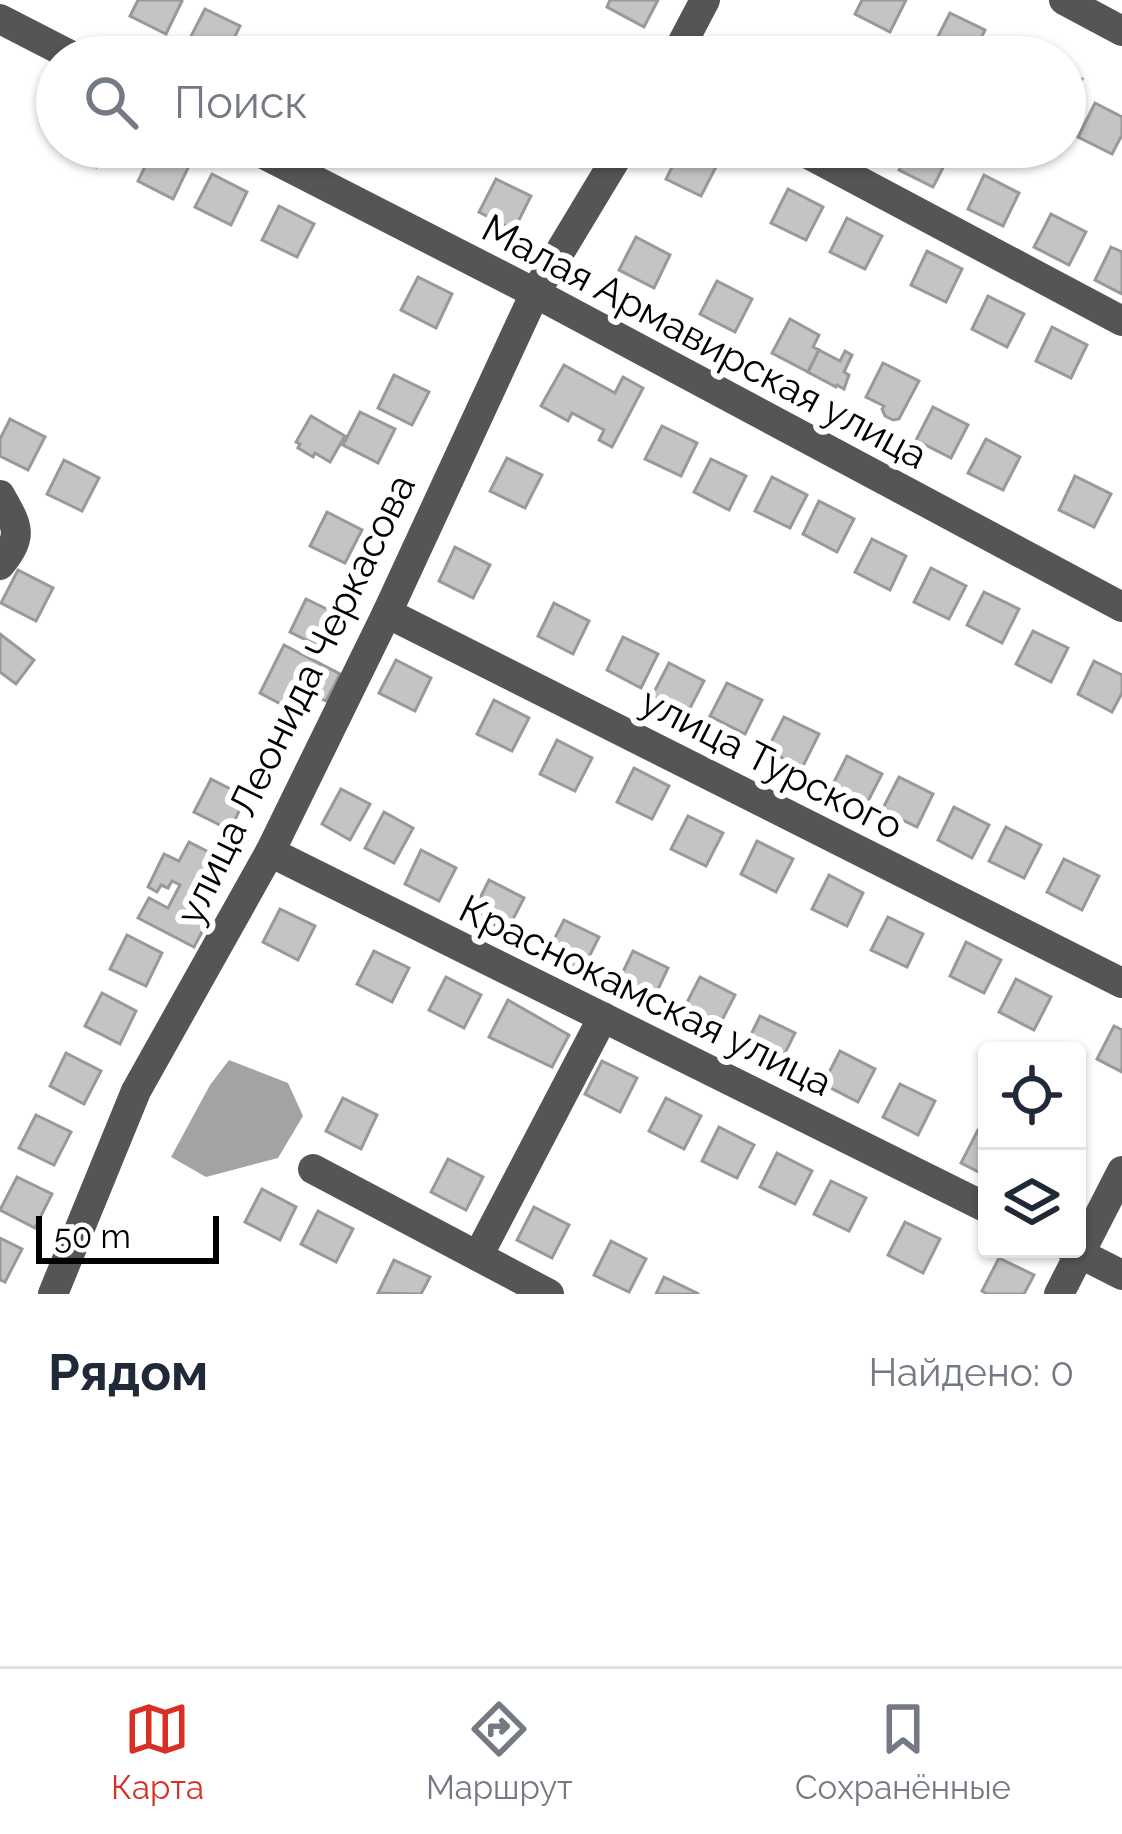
<!DOCTYPE html>
<html lang="ru">
<meta charset="utf-8">
<style>
body{margin:0;font-family:Raleway,sans-serif;background:#f2f2f3;color:#1f2937}
.controls{position:absolute;right:36px;bottom:36px;display:grid;overflow:hidden;border-radius:12px;box-shadow:0 3px 9px #0004}
.controls button{width:108px;height:108px;display:grid;place-items:center;padding:0;border:0;border-bottom:3px solid #e0e1e3;background:#fff;color:#1f2937;font:60px sans-serif}
.scale{position:absolute;left:36px;bottom:30px;width:183px;box-sizing:border-box;padding-left:12px;border:6px solid #000;border-top:0;font-size:33px;line-height:42px;white-space:nowrap;color:#000;-webkit-text-stroke:9px #fff;paint-order:stroke}
.list{margin:0;padding:0;list-style:none}
h2{display:flex;justify-content:space-between;align-items:center;height:156px;margin:0;padding:0 48px;font-size:51px}
h2 small{font-size:39px;font-weight:400;color:#747a83}
.icon{flex:none;width:66px;height:66px;fill:none;stroke:currentColor;stroke-width:2;stroke-linecap:round;stroke-linejoin:round}
.map{position:relative;flex:none;width:1122px;height:1294px;overflow:hidden}
.search{position:absolute;background:#fff;box-shadow:0 3px 9px #0004;left:36px;right:36px;top:36px;height:132px;display:flex;align-items:center;gap:30px;box-sizing:border-box;padding:0 42px;border-radius:66px;color:#747a83;font-size:45px}
.sheet{height:372px;background:#fff}
nav{display:flex;justify-content:space-around;align-items:center;box-sizing:border-box;height:168px;border-top:3px solid #e0e1e3;background:#fff;font-size:33px;color:#747a83}
nav a{display:grid;justify-items:center;gap:6px}
nav .on{color:#d93025}
.map>svg:first-child{display:block}
</style>
<div class="map">
<svg width="1122" height="1294" viewBox="0 0 1122 1294">
<rect width="100%" height="100%" fill="#fff"/>
<polygon fill="#a3a3a3" points="229,1060 288,1083 303,1116 278,1158 206,1177 171,1157 210,1085"/>
<g fill="#c4c4c4" stroke="#999" stroke-width="3">
<polygon points="138,0 181,0 182,1 166,34 130,16"/>
<polygon points="610,0 658,0 644,27 607,7"/>
<polygon points="862,0 906,0 890,32 855,14"/>
<polygon points="205,9 240,26 225,57 218,57 188,42"/>
<polygon points="950,13 985,30 972,57 955,57 933,46"/>
<polygon points="744,42 773,57 736,57"/>
<polygon points="535,43 554,57 525,57"/>
<polygon points="1065,71 1082,79 1065,112"/>
<polygon points="1095,103 1122,117 1122,135 1112,154 1078,137"/>
<polygon points="90,147 116,147 112,154 106,151 96,167 83,159"/>
<polygon points="492,147 535,147 526,165"/>
<polygon points="682,147 718,163 701,196 666,179"/>
<polygon points="910,147 937,147 950,154 933,187 899,170"/>
<polygon points="154,148 189,166 173,199 138,181"/>
<polygon points="212,174 247,192 231,225 195,207"/>
<polygon points="984,175 1019,193 1003,226 968,209"/>
<polygon points="496,179 531,196 514,230 479,212"/>
<polygon points="788,189 823,207 806,240 771,223"/>
<polygon points="279,206 314,224 297,257 262,240"/>
<polygon points="1051,214 1086,232 1069,265 1034,247"/>
<polygon points="847,218 882,236 865,269 830,252"/>
<polygon points="636,237 670,255 654,288 619,270"/>
<polygon points="1111,247 1122,252 1122,294 1095,280"/>
<polygon points="927,251 962,269 946,302 911,285"/>
<polygon points="418,277 452,294 436,328 401,310"/>
<polygon points="717,281 752,299 735,332 700,314"/>
<polygon points="988,296 1024,314 1007,347 972,329"/>
<polygon points="790,319 819,335 813,347 819,350 808,372 772,353"/>
<polygon points="1052,327 1087,345 1071,378 1036,361"/>
<polygon points="819,350 840,361 845,351 852,355 844,372 849,375 844,389 837,385 836,387 808,372"/>
<polygon points="883,363 919,381 899,419 893,420 885,416 882,409 884,406 866,397"/>
<polygon points="564,365 615,393 623,377 643,388 612,447 599,440 604,430 572,413 568,421 541,406"/>
<polygon points="394,375 429,392 412,425 378,408"/>
<polygon points="933,407 968,425 951,458 916,440"/>
<polygon points="360,412 395,429 378,463 343,445"/>
<polygon points="311,416 345,436 330,462 315,453 313,457 298,448 300,444 296,442"/>
<polygon points="10,419 45,437 28,470 0,456 0,439"/>
<polygon points="662,426 697,443 681,476 645,459"/>
<polygon points="986,439 1020,457 1003,490 968,473"/>
<polygon points="507,458 542,475 525,508 490,491"/>
<polygon points="711,459 746,476 729,510 694,492"/>
<polygon points="64,460 99,478 82,511 47,494"/>
<polygon points="1075,476 1111,494 1094,527 1059,510"/>
<polygon points="772,477 807,495 790,528 755,511"/>
<polygon points="819,501 854,519 837,552 803,534"/>
<polygon points="327,512 362,530 345,563 310,546"/>
<polygon points="872,539 906,556 890,590 855,572"/>
<polygon points="455,547 490,565 473,598 439,581"/>
<polygon points="931,568 966,586 949,619 914,602"/>
<polygon points="18,570 53,588 36,621 1,603"/>
<polygon points="984,592 1019,609 1002,643 967,625"/>
<polygon points="306,599 341,616 324,649 290,632"/>
<polygon points="554,603 589,621 573,654 538,636"/>
<polygon points="1033,631 1068,648 1051,682 1016,664"/>
<polygon points="0,634 34,660 16,684 0,672"/>
<polygon points="623,637 658,654 641,688 607,670"/>
<polygon points="284,645 340,674 326,701 301,689 298,695 303,698 296,712 260,693"/>
<polygon points="396,660 431,678 415,711 379,693"/>
<polygon points="1094,661 1122,675 1122,693 1112,712 1078,694"/>
<polygon points="669,663 704,681 687,714 652,696"/>
<polygon points="727,683 762,700 745,734 710,716"/>
<polygon points="494,700 529,718 512,751 477,734"/>
<polygon points="784,717 819,734 802,768 767,750"/>
<polygon points="557,740 592,758 575,791 540,774"/>
<polygon points="847,756 882,774 865,807 830,790"/>
<polygon points="634,768 669,786 652,819 617,802"/>
<polygon points="899,777 933,794 917,827 882,810"/>
<polygon points="211,779 246,797 230,830 194,812"/>
<polygon points="341,789 370,804 350,840 322,824"/>
<polygon points="954,807 989,825 972,858 938,840"/>
<polygon points="384,812 413,828 394,863 365,848"/>
<polygon points="688,816 723,833 706,866 671,849"/>
<polygon points="1006,827 1041,845 1024,878 989,861"/>
<polygon points="757,841 793,859 776,892 741,874"/>
<polygon points="189,842 228,862 208,900 197,894 188,911 208,921 194,947 138,918 149,898 168,908 180,885 172,881 168,888 161,885 157,892 148,887 164,854 179,861"/>
<polygon points="421,850 456,868 439,901 405,884"/>
<polygon points="1064,859 1099,876 1082,910 1047,892"/>
<polygon points="829,875 863,893 847,926 812,909"/>
<polygon points="489,880 524,898 507,931 472,914"/>
<polygon points="280,909 315,926 298,960 263,942"/>
<polygon points="888,917 923,934 907,967 871,950"/>
<polygon points="564,920 599,937 582,971 547,953"/>
<polygon points="127,935 162,953 146,986 110,969"/>
<polygon points="966,942 1001,960 984,993 950,976"/>
<polygon points="374,951 409,968 392,1002 357,984"/>
<polygon points="633,951 668,968 652,1002 617,984"/>
<polygon points="446,977 481,995 464,1028 429,1010"/>
<polygon points="700,977 735,995 718,1028 683,1010"/>
<polygon points="1016,979 1051,997 1034,1030 999,1012"/>
<polygon points="102,993 136,1011 120,1044 85,1026"/>
<polygon points="508,1000 569,1035 552,1067 489,1037"/>
<polygon points="760,1016 795,1033 778,1067 744,1049"/>
<polygon points="1114,1026 1122,1030 1122,1072 1097,1059"/>
<polygon points="840,1051 875,1069 858,1102 823,1084"/>
<polygon points="66,1053 101,1071 84,1104 50,1086"/>
<polygon points="602,1061 637,1078 620,1112 585,1094"/>
<polygon points="900,1084 935,1101 918,1135 883,1117"/>
<polygon points="343,1098 377,1115 361,1149 326,1131"/>
<polygon points="666,1098 701,1116 684,1149 649,1131"/>
<polygon points="36,1115 71,1132 54,1165 19,1148"/>
<polygon points="719,1127 754,1145 737,1178 702,1161"/>
<polygon points="978,1130 987,1134 987,1176 961,1163"/>
<polygon points="777,1153 812,1171 795,1204 760,1187"/>
<polygon points="448,1159 483,1177 466,1210 431,1192"/>
<polygon points="17,1177 52,1194 35,1228 0,1210"/>
<polygon points="831,1181 866,1198 849,1231 814,1214"/>
<polygon points="262,1189 296,1207 280,1240 245,1222"/>
<polygon points="534,1207 569,1225 552,1258 517,1240"/>
<polygon points="318,1211 353,1229 336,1262 301,1244"/>
<polygon points="905,1222 940,1239 923,1273 888,1255"/>
<polygon points="0,1238 22,1249 5,1282 0,1280"/>
<polygon points="611,1241 646,1259 629,1292 594,1275"/>
<polygon points="999,1258 1034,1275 1024,1294 987,1294 982,1291"/>
<polygon points="394,1260 430,1277 421,1294 378,1293"/>
<polygon points="664,1277 699,1294 656,1294"/>
</g>
<g fill="none" stroke-linecap="round" stroke-linejoin="round">
<g stroke="#555" stroke-width="30">
<polyline points="1064,0 1122,31"/>
<polyline points="0,19 74,57"/>
<polyline points="675,57 705,0"/>
<polyline points="250,147 535,293 1122,607"/>
<polyline points="795,147 1122,321"/>
<path d="M 0,495 C 18,527 24,535 0,565"/>
<polyline points="387,613 1122,983"/>
<polyline points="270,852 987,1208"/>
<polyline points="313,1169 549,1294"/>
<polyline points="1071,1249 1122,1275"/>
<polyline points="478,1256 603,1017"/>
<polyline points="53,1294 136,1091 270,852 387,613 535,293 623,147"/>
<polyline points="1059,1294 1122,1171"/>
</g>
</g>
<g text-anchor="middle" dominant-baseline="central" stroke-width="12" stroke-linejoin="round" paint-order="stroke">
<g font-size="39" fill="#000" stroke="#fff">
<text transform="translate(705 341) rotate(28)">Малая Армавирская улица</text>
<text transform="translate(295 699) rotate(-64)">улица Леонида Черкасова</text>
<text transform="translate(772 763) rotate(27)">улица Турского</text>
<text transform="translate(646 995) rotate(26)">Краснокамская улица</text>
</g>
</g>
</svg>
<div class="controls">
<button><svg class="icon" aria-label="locate" viewBox="0 0 24 24"><circle cx="12" cy="12" r="6"/><path d="M12 2v4M12 18v4M2 12h4M18 12h4"/></svg></button>
<button><svg class="icon" aria-label="layers" viewBox="0 0 24 24"><path d="M12 4l9 5-9 5-9-5zM3 14l9 5 9-5"/></svg></button>
</div>
<div class="scale">50 m</div>
<div class="search"><svg class="icon" aria-label="search" viewBox="0 0 24 24"><circle cx="10" cy="10" r="6"/><path d="M15 15l6 6"/></svg>Поиск</div>
</div>
<section class="sheet">
<h2>Рядом<small>Найдено: 0</small></h2>
<ul class="list">
</ul>
</section>
<nav>
<a class="on"><svg class="icon" aria-label="map" viewBox="0 0 24 24"><path d="M3 6l6-2 6 2 6-2v14l-6 2-6-2-6 2zM9 4v14M15 6v14"/></svg>Карта</a>
<a><svg class="icon" aria-label="directions" viewBox="0 0 24 24"><path d="M12 3l9 9-9 9-9-9zM9 14v-3h6M13 9l2 2-2 2"/></svg>Маршрут</a>
<a><svg class="icon" aria-label="saved" viewBox="0 0 24 24"><path d="M7 4h10v16l-5-4-5 4z"/></svg>Сохранённые</a>
</nav>
